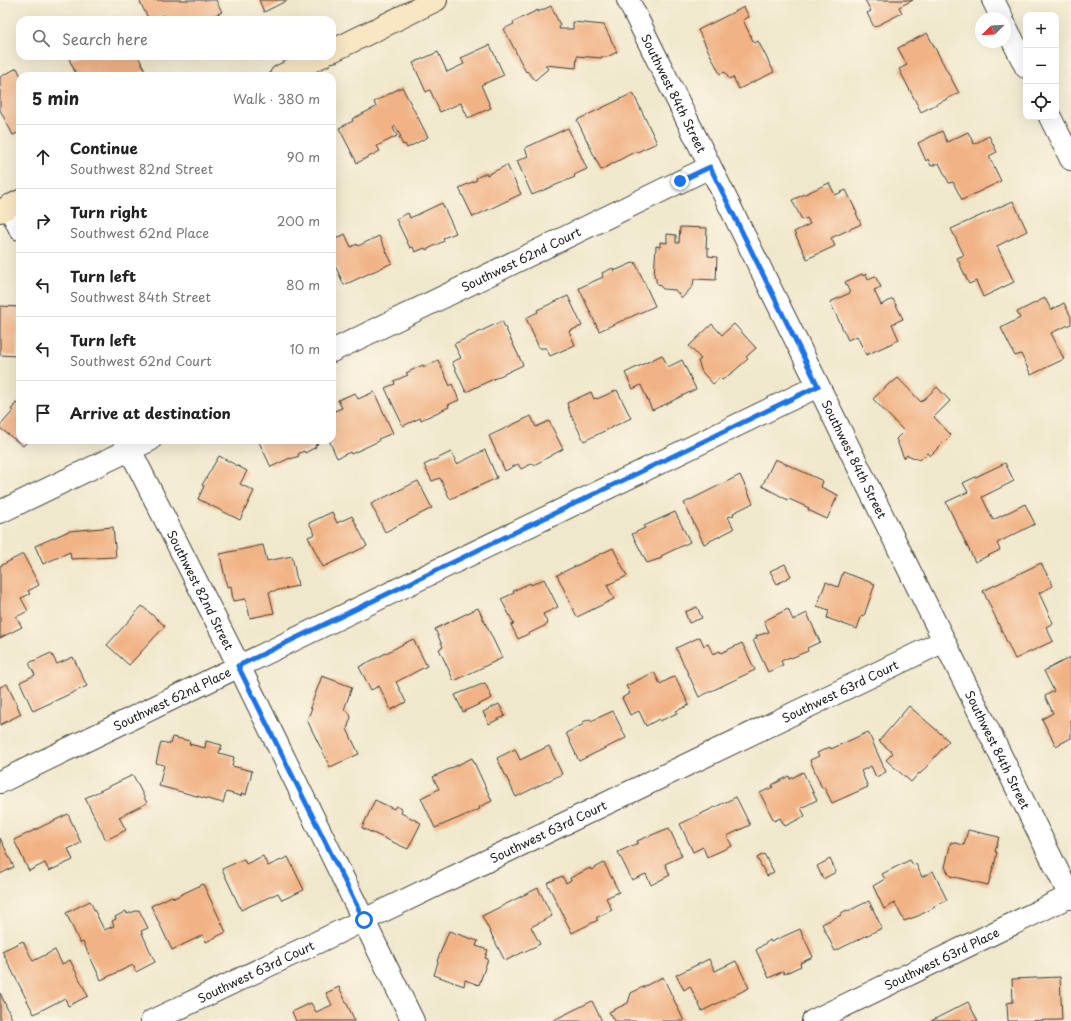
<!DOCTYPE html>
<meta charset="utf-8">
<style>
body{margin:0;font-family:"Playpen Sans",sans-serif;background:#f6f6f6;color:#222}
.controls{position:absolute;right:12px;top:12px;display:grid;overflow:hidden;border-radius:8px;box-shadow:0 4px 16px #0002}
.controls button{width:36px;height:36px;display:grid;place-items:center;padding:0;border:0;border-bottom:1px solid #e0e0e0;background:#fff;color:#222;font:20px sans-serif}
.compass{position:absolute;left:975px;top:12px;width:36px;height:36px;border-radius:50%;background:#fff;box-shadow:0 4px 16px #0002;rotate:246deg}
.stop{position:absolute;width:12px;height:12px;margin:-9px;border:3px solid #1a73e8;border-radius:50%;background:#fff}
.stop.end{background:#1a73e8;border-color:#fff;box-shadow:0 1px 4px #0008}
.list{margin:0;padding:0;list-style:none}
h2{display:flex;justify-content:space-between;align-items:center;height:52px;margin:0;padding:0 16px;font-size:17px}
h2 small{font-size:13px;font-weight:400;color:#767676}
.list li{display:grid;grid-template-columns:26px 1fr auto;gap:12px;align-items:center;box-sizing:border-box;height:64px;padding:0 16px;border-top:1px solid #e0e0e0}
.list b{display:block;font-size:15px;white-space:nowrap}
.list p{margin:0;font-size:13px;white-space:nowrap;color:#767676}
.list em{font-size:13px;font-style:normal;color:#767676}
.icon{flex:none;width:22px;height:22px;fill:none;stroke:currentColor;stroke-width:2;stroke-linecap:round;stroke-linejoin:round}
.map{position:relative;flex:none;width:1071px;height:1021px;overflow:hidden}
.search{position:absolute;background:#fff;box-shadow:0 4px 16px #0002;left:16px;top:16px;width:320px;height:44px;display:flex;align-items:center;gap:10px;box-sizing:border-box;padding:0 14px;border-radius:12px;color:#767676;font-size:15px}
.panel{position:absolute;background:#fff;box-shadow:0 4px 16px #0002;left:16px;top:72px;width:320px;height:372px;border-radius:12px}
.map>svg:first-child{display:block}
</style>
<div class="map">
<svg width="1071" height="1021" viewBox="0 0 1071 1021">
<rect width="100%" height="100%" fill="#fcf5e5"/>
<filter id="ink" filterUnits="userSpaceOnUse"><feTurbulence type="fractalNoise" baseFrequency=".025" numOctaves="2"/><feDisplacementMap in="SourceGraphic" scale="8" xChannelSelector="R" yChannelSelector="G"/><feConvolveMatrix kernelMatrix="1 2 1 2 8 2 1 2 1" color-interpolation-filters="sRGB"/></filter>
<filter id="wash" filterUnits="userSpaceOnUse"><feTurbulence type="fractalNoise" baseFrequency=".012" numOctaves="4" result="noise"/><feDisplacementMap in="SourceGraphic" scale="16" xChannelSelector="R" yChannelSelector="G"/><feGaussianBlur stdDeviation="0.9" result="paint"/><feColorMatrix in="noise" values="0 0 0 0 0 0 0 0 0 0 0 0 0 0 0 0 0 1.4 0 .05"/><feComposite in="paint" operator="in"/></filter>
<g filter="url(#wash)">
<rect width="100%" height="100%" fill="#f0e8cc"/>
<g id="blocks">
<g fill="#f1b385">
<polygon points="139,0 216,0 222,12 203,20 165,20 163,15 152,20 149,20"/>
<polygon points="259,0 288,0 264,12"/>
<polygon points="865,0 913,0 899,7 902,13 874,27 867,13 871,11"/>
<polygon points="551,6 560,25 559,29 573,29 573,22 604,25 617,52 607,57 601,57 601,58 577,56 576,68 545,65 548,69 535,80 527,71 526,72 504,29 514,24 513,22 538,10 538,12"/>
<polygon points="744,7 749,17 743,20 754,43 758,41 774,72 739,89 733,77 729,79 725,72 720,74 698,30"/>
<polygon points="927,33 959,93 921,112 899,69 907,65 898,48"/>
<polygon points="490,45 504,75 481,85 491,108 468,118 461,103 440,112 430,90 426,92 413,63 438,52 447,72 464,64 461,58"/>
<polygon points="77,56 138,56 145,70 134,76 77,76 69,59"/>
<polygon points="17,68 21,76 20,132 13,135 0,110 0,77"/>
<polygon points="402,87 428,137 407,148 405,144 403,145 399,137 401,137 395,126 393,128 397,136 377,146 380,151 357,163 339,128 353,121 352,119 376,107 374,102"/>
<polygon points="633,93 657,143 637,152 636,151 601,170 577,120"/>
<polygon points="568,128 587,169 574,175 575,177 532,195 517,161 528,156 525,148"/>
<polygon points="942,131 947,142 968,132 974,144 989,136 997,152 989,156 1001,181 962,200 953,182 949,183 939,163 931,166 928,159 926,161 918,143"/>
<polygon points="507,165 521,194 473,217 459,188 477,180 476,178 486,173 487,175"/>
<polygon points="829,183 835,195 846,190 857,213 856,213 861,224 831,238 835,246 807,259 794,232 810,224 807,218 802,220 792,200"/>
<polygon points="1013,201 1027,231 997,246 1014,282 983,297 976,281 969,284 957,258 964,255 951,229"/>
<polygon points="442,203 456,233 443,238 444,241 426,250 425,248 415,252 413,247 410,248 396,219 408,213 410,218"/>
<polygon points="680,227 707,228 706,248 708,248 708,256 717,257 716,280 694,279 693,286 682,298 675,290 663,289 656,282 656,278 654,277 656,246 660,247 660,242 667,243 667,234 676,235 676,243 679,243"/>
<polygon points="345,234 351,247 357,244 358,246 379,236 392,263 344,285 334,263 332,264 332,241"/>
<polygon points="635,262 655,306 599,331 579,288 603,277 602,273 613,268 614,271"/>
<polygon points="862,274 863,276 866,274 868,279 875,276 881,287 874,290 881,305 893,299 903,319 892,324 899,340 866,355 857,336 848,340 830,302 850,293 845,282"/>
<polygon points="568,296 582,326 569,331 575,345 550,356 546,348 539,348 526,318 538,312 537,310"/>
<polygon points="1045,298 1051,310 1064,303 1071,317 1071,324 1051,333 1064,359 1031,375 1021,354 1015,356 1001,328 1020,318 1017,312"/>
<polygon points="0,306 19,307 17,356 0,355"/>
<polygon points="502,321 523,365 466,392 452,362 461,358 454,344"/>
<polygon points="712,324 722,335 734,324 756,348 746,357 748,359 733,372 722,380 720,378 713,384 702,372 698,361 701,359 689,346"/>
<polygon points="662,355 668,367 682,360 696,389 666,404 652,410 641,385 633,389 625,373"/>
<polygon points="438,360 450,386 452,384 459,400 448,405 449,407 421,420 420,418 403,426 385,388 395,384 394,381 408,375 406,373 423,365 424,367"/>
<polygon points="898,378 921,402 937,387 950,401 934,417 951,435 930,456 927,453 920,460 907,455 904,458 896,439 904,431 873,399 891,382 892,383"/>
<polygon points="617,390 631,418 584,441 570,413 567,403 591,392 594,399 596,398 597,399"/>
<polygon points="374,392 393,433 378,439 379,441 351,454 350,452 337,458 329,440 332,440 332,412 342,408 338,400 355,393 358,399"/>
<polygon points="20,401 20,440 29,440 23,446 0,428 0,426 13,411 11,410 16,403 17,404"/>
<polygon points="531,416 536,427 549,421 563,449 534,465 533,463 521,469 518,464 505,471 489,436"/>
<polygon points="258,440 316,440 318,444 315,445 316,447 305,453 304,451 298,454 299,456 291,459 290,458 271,467"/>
<polygon points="485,450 497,478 450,499 440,478 432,481 424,465 451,452 457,464"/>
<polygon points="219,456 247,471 240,484 254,491 240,520 198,499 204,486 202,485"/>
<polygon points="775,459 823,481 821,487 838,495 827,519 808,510 809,508 789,499 788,500 762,486"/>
<polygon points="1005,463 1014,481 982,497 993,520 1025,504 1035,524 997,543 1000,550 975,562 946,502 968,492 963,483"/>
<polygon points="740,475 753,503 733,513 734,515 728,517 734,529 704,544 684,503"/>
<polygon points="418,481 432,508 385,532 371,504"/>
<polygon points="332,512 337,523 352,516 367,546 323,567 308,537 315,534 309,523"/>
<polygon points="675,512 690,542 661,556 662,558 647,563 632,534 645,528 644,526"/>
<polygon points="113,527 116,557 71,559 70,552 43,564 35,546 69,531"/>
<polygon points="263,545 267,561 292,556 298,586 269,592 274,613 250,618 246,599 233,601 231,586 227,587 220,554"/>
<polygon points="613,548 627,576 607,585 614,599 577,617 557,575"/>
<polygon points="23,554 39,585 28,591 30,594 21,598 28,611 16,617 22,627 0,638 0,566"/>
<polygon points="1041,563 1053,586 1039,593 1053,623 1046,627 1053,641 1015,659 983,591"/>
<polygon points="785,564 791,576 777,584 770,571"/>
<polygon points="843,572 875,584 864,616 862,615 857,629 827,618 829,610 817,606 826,582 838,587"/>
<polygon points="544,579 558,607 543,614 548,624 518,639 511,625 514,624 501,599 514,593 513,591 530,583 531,585"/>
<polygon points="142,606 165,626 129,665 107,645"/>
<polygon points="697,607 702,618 689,623 685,612"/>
<polygon points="478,608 502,658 454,681 439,649 443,647 435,629"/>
<polygon points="788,609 793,620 807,613 820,642 807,648 808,651 791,658 790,657 781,661 783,665 768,672 753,640 757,638 756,636 769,632 764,621"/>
<polygon points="700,637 704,646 708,644 713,654 720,651 721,653 742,643 755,670 699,697 676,648"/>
<polygon points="413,639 427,666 396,682 406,702 391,710 379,686 371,690 359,667"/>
<polygon points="51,653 57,664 73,657 87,686 33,711 20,682 35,675 29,663"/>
<polygon points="1071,657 1071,738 1056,746 1042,719 1053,713 1045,696 1054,691 1044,671"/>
<polygon points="654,672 660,684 675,676 689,705 676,711 677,713 660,721 659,719 646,726 639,711 630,715 622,698 630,693 626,686"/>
<polygon points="322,676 352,687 344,710 348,711 351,717 347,729 359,754 330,767 307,720 312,708 310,708"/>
<polygon points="485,683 492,698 463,712 455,695"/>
<polygon points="7,684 21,714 0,725 0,687"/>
<polygon points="499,704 505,716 489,724 483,712"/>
<polygon points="909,706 949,741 920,774 919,773 911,782 886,760 893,753 879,741"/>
<polygon points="613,711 626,738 579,761 566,733 584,724 583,722 590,719 591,721"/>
<polygon points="868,732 886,772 876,777 871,766 861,771 868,787 832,803 824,787 822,788 810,760 819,756 817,753 830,747 831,749"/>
<polygon points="172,737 190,741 189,744 205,748 206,741 222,745 219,753 234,757 232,766 252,771 246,795 242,793 241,796 226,792 223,803 159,786 164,765 156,763 161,742 170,744"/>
<polygon points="549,746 562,774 516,797 497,758 515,749 520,760"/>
<polygon points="472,758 492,801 479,807 480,809 435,828 421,798 439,789 433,777"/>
<polygon points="803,772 817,800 801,808 805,816 785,826 780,818 774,821 760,793 773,787 772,785 789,776 790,779"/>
<polygon points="133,775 147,803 119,817 126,830 106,840 85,798"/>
<polygon points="736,797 750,825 727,836 732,846 707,857 703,847 693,852 680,824"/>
<polygon points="375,800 394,809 396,806 402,809 401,813 421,823 408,849 362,828"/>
<polygon points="68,814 81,843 68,849 73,860 49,871 45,863 29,871 14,840"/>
<polygon points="669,828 682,856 665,864 670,875 651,885 646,874 632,880 618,852 638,843 637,841"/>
<polygon points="968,830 999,837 995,852 997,852 995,862 988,885 950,876 945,867 951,842 964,845"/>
<polygon points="0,838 14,867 0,874"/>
<polygon points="764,854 774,872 767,876 757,858"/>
<polygon points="263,856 268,866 288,857 304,890 282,900 278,893 241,910 222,869 244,859 246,864"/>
<polygon points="830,859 836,872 823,879 817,866"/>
<polygon points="910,860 913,865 916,864 922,877 933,871 947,900 934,906 935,907 918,916 904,921 895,903 884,909 873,886 885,879 882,874"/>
<polygon points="604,863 619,892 606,898 612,910 596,918 598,920 572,933 547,883 562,876 566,883 571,880 570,878 590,868 591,870"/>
<polygon points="203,884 226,932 206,942 203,935 172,950 151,906 172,896 174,898"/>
<polygon points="538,888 552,916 531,927 540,944 505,961 482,916"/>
<polygon points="90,901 104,930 114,926 112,921 116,919 115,917 126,911 127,914 139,910 148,928 141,931 155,962 136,972 133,965 101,980 83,942 80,943 66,913"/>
<polygon points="869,901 882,928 835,951 822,924 841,915 840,914 843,912 847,910 848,911"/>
<polygon points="800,929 813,957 800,963 801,966 784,974 783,971 769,978 756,950 770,940 771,942"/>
<polygon points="449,931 478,941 476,946 488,950 485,958 488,959 479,985 465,980 464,986 434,975 438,962 437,961"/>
<polygon points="23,941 33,961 55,950 62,964 70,960 88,996 68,1006 65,998 34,1014 2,951"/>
<polygon points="709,959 715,971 736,961 749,988 702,1011 690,986 684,990 676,975"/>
<polygon points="663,977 684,1021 614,1021 609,1012 628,1003 631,993"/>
<polygon points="1060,977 1062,1020 1008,1021 1007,1003 1013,1002 1012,979"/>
<polygon points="339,987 355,1021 296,1021 292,1012 311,1003 316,1012 332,1005 326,993"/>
<polygon points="0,993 13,1021 0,1021"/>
<polygon points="592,1001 602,1021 552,1021"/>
<polygon points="968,1002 978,1021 931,1021"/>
</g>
</g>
</g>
<g filter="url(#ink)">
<use href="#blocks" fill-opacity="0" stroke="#3c3b36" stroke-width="1"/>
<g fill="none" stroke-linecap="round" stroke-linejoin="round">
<defs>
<g id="street">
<path id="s1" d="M 628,0 L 1071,898"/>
<polyline points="993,0 1002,18"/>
<polyline points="1005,25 1026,67"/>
<polyline points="1050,117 1071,159"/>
<polyline points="9,206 20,229"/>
<path id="s2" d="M 332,351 L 710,167"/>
<path id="s3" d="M 125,440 L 239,666 L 413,1021"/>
<polyline points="0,512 150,440"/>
<path id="s4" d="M 0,782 L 818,386"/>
<path id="s5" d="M 152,1021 L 364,920 L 944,641"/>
<path id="s6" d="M 813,1021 L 1070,896"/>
</g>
<g id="secondary">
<polyline points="332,51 436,0"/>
<polyline points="281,76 322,56"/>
<polyline points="0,211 20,201"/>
</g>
</defs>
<use href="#street" stroke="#3c3b36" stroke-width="24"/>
<use href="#secondary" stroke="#3c3b36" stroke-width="24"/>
<use href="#street" stroke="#fff" stroke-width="22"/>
<use href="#secondary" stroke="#f9e7c3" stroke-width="22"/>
</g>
</g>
<g fill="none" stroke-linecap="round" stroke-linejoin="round" filter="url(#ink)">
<polyline stroke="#1a73e8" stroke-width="5" points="364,920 238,666 818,386 710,167 680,181"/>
</g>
<g text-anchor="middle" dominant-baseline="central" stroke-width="3" stroke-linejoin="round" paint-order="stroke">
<g font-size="12" fill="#1c1c1c" stroke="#fcf5e5">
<text stroke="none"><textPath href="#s1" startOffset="104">Southwest 84th Street</textPath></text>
<text stroke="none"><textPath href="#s2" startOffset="210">Southwest 62nd Court</textPath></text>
<text stroke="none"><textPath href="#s1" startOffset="512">Southwest 84th Street</textPath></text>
<text stroke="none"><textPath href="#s3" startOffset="168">Southwest 82nd Street</textPath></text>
<text stroke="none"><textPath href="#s5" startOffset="763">Southwest 63rd Court</textPath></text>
<text stroke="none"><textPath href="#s4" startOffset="191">Southwest 62nd Place</textPath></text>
<text stroke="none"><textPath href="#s1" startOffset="836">Southwest 84th Street</textPath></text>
<text stroke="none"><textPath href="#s5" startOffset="439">Southwest 63rd Court</textPath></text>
<text stroke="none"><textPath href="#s6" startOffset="143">Southwest 63rd Place</textPath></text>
<text stroke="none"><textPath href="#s5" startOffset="115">Southwest 63rd Court</textPath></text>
</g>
</g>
</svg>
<div class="controls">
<button>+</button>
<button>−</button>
<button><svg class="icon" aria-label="locate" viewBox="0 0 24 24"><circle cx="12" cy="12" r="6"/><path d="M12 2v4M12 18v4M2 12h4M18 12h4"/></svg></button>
</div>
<svg class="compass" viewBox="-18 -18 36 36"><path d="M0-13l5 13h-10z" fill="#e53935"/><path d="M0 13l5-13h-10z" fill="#767676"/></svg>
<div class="stop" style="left:364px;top:920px"></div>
<div class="stop end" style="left:680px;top:181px"></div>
<div class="search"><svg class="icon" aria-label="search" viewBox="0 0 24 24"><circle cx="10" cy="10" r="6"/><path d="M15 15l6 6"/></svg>Search here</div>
<section class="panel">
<h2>5 min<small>Walk · 380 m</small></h2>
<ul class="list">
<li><svg class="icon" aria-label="ahead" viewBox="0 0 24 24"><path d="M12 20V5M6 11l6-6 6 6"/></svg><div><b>Continue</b><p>Southwest 82nd Street</p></div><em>90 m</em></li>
<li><svg class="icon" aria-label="right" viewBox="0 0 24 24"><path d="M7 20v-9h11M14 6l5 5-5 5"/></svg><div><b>Turn right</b><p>Southwest 62nd Place</p></div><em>200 m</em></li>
<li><svg class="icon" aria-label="left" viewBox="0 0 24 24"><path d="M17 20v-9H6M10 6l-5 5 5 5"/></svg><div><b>Turn left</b><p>Southwest 84th Street</p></div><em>80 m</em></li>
<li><svg class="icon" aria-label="left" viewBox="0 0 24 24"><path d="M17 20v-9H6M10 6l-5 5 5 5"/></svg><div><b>Turn left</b><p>Southwest 62nd Court</p></div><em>10 m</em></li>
<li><svg class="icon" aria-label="arrive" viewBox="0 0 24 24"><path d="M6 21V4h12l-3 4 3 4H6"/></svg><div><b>Arrive at destination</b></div></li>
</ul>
</section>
</div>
